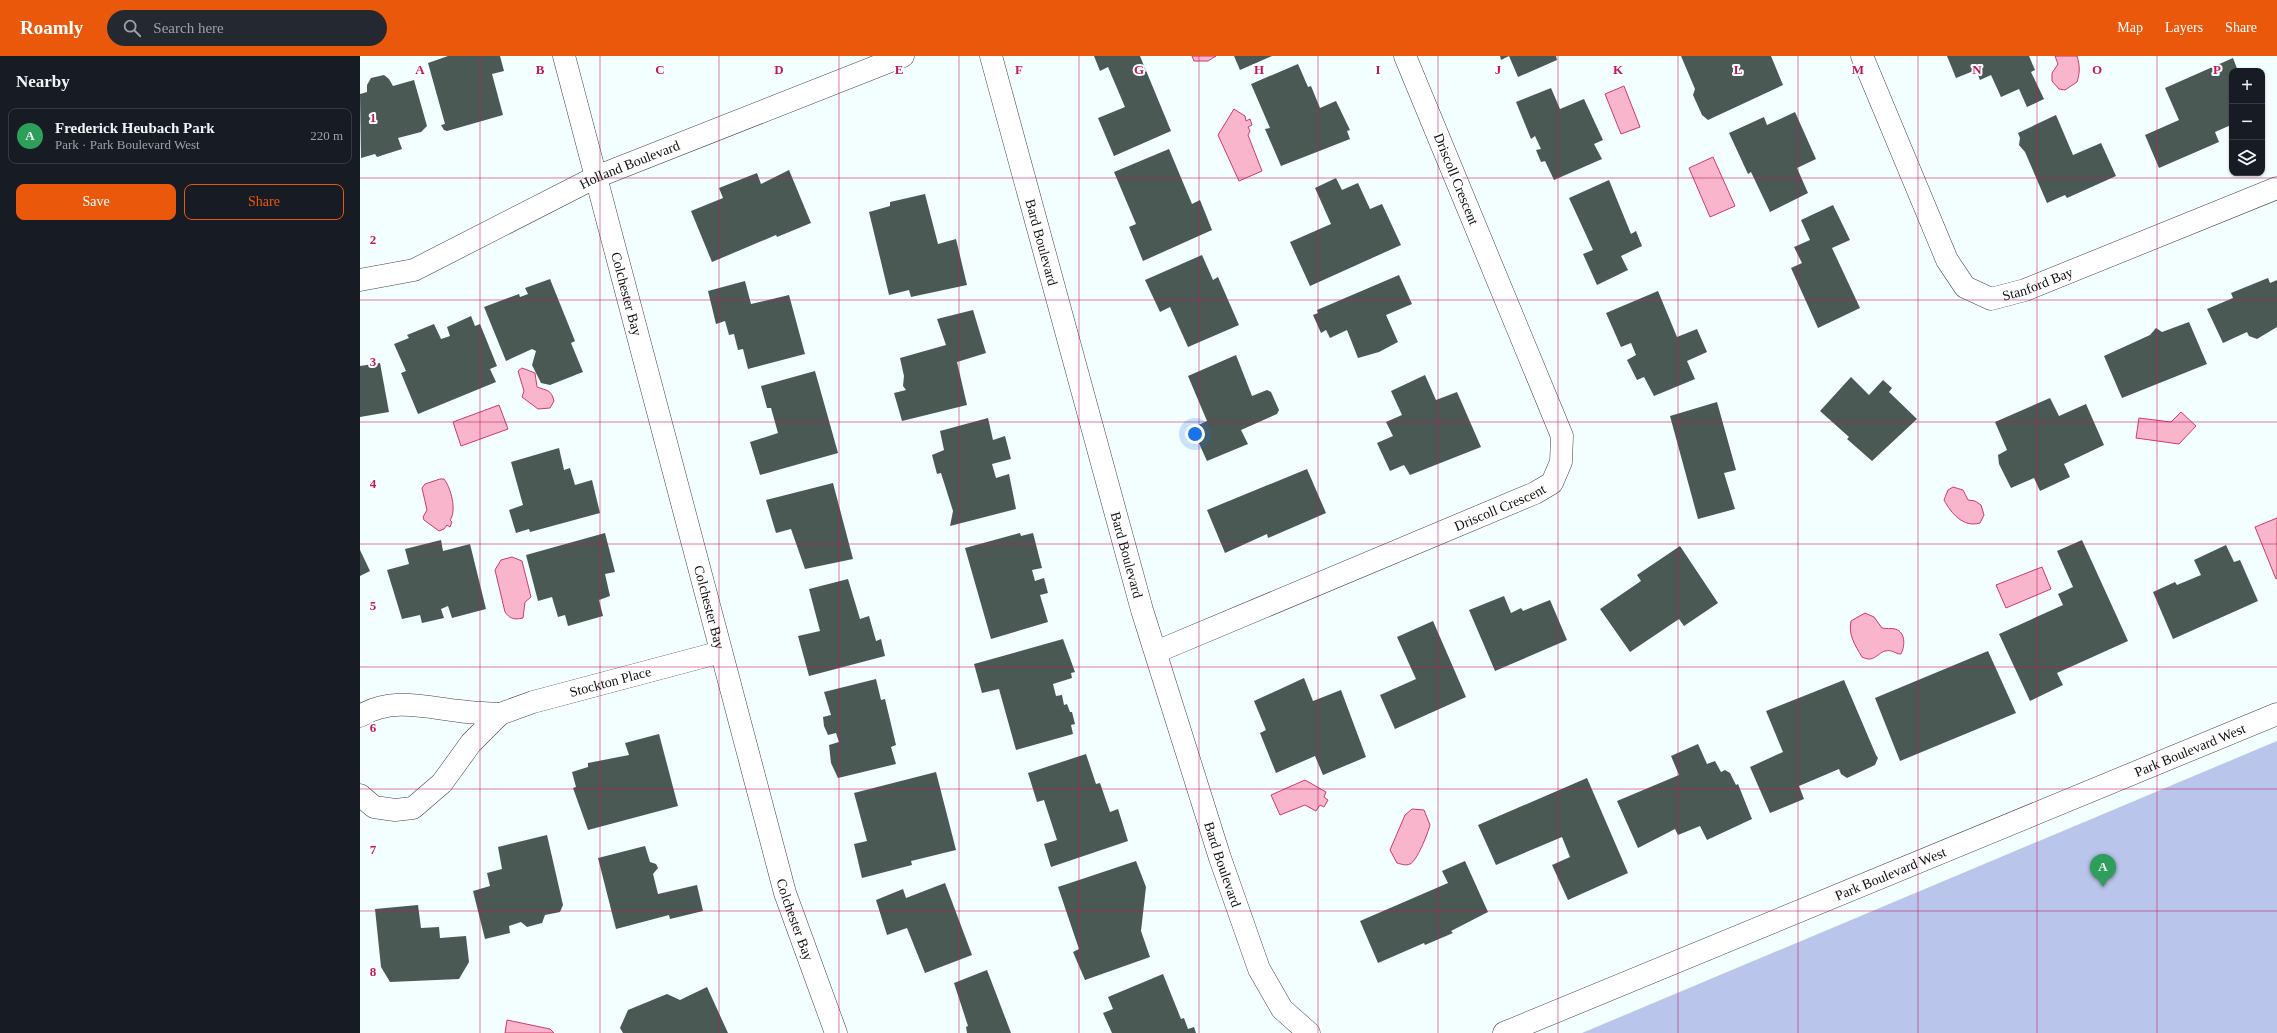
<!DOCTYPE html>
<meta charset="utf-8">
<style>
body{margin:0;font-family:Georgia,serif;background:#242831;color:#f1f3f6}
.controls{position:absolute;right:12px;top:12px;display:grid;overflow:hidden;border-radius:8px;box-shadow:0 1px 3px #0004}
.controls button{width:36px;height:36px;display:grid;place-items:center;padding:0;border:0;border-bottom:1px solid #363941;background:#171b24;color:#f1f3f6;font:20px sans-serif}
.you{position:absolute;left:835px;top:378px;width:14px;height:14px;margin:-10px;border:3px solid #fff;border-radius:50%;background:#1a73e8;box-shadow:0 0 0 6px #1a73e833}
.badge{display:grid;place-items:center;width:26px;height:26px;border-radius:50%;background:#ea580c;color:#fff;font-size:13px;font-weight:700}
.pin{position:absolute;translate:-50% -33px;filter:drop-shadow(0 1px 2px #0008)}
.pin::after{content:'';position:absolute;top:21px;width:14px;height:12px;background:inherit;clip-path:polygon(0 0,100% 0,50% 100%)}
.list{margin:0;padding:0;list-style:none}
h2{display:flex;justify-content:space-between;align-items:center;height:52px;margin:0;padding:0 16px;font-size:17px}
h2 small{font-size:13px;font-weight:400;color:#9ea1a6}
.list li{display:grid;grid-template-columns:26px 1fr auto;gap:12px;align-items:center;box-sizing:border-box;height:56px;margin:0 8px 8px;padding:0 8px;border:1px solid #363941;border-radius:8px}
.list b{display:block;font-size:15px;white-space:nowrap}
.list p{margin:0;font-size:13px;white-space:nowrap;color:#9ea1a6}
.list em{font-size:13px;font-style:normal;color:#9ea1a6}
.actions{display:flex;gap:8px;padding:12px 16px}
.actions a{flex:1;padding:9px 0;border:1px solid #ea580c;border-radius:8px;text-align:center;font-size:14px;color:#ea580c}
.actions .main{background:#ea580c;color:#fff}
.icon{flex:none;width:22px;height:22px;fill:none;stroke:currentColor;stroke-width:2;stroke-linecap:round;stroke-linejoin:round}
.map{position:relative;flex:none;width:1917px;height:977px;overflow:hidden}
header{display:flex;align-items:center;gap:24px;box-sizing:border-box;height:56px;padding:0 20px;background:#ea580c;color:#fff}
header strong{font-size:19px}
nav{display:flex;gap:22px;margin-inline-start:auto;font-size:14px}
.search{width:280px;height:36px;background:#242831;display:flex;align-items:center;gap:10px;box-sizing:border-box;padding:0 14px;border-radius:22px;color:#9ea1a6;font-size:15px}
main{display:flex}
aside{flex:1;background:#171b24}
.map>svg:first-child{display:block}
</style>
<header>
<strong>Roamly</strong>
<div class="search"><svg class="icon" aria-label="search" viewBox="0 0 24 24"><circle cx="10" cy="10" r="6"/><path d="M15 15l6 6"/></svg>Search here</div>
<nav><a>Map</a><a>Layers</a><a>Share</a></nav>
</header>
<main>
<aside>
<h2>Nearby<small></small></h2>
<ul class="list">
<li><span class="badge" style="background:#2e9e5b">A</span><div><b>Frederick Heubach Park</b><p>Park · Park Boulevard West</p></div><em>220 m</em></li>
</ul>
<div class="actions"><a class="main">Save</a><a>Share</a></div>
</aside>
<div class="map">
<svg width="1917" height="977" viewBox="0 0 1917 977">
<rect width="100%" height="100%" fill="#f3feff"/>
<polygon fill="#bac5ec" points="1917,685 1917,977 1222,977"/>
<g fill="#f9b5cb" stroke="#d33968">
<polygon points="832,0 856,0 848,5 834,5"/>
<path d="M 1695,0 L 1717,0 C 1720,10 1720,16 1717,26 L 1705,34 L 1699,33 L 1692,25 L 1692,17 L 1698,8 Z"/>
<polygon points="1264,30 1280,71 1261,78 1245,38"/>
<polygon points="874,53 885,60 886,65 890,63 892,69 888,71 890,75 888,79 902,115 879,125 858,79"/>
<polygon points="1353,101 1375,150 1350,161 1329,112"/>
<path d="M 162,312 L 175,317 L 177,331 C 187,335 191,333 194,345 L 190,352 L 178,353 L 162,341 L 164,335 L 158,315 Z"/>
<polygon points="139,349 148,373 101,390 93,366"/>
<polygon points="1821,356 1836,370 1819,388 1776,382 1779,362 1811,366"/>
<path d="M 80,423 L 84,423 C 91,432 97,455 90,464 L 92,466 L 90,471 L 87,469 L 84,473 L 79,475 L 64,464 L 63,461 L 67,454 L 62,432 L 65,428 Z"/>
<path d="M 1593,431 L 1603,434 L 1608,444 L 1615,445 L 1621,449 L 1624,459 L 1620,467 C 1603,472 1591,457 1584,444 L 1588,434 Z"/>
<polygon points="1917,462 1917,522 1916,523 1895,471"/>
<path d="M 152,501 L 162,505 L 171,541 L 165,546 L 163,562 C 154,564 150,563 145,556 L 135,514 L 141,504 Z"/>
<polygon points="1682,511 1691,533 1646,552 1636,529"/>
<path d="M 1505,557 L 1514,561 L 1522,572 C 1526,573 1531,572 1535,573 C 1546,576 1545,590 1541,598 C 1535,598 1532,593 1525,595 C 1516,598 1514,607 1502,601 C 1495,589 1488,579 1491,565 Z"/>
<polygon points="945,724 966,736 964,741 968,744 964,751 960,749 956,755 945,749 920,759 911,739"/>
<path d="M 1052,753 L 1064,754 L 1070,769 C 1068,777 1057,805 1050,808 C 1046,810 1041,808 1037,807 L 1030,794 L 1045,759 Z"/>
<polygon points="147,964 190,973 194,977 145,977"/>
</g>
<g fill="#4b5955">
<polygon points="88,0 140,0 144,15 132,18 143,59 87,75 84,74 81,69 85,68 68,7"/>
<polygon points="734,0 780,0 811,75 754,100 738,62 765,51 748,11 740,15"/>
<polygon points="874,0 912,0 880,14"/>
<polygon points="1140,0 1196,0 1197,4 1158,21 1149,0 1141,4"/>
<polygon points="1321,0 1411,0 1423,29 1348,64 1342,59 1333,39 1335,33"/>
<polygon points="1587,0 1669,0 1675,14 1671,16 1684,43 1667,51 1659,33 1641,41 1631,19 1620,24 1616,14 1596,22"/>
<polygon points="1873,2 1878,15 1872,15 1872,71 1871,69 1855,76 1859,86 1799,112 1785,79 1819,64 1805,32"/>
<polygon points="938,8 948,31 951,30 960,52 976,45 990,74 987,75 990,83 921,110 905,73 910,72 891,28"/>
<polygon points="24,19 29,23 33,30 54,24 67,70 61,76 38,82 42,93 17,101 15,98 1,102 0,38 7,36 7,29 11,22"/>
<polygon points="1191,32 1200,53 1224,43 1243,84 1234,88 1242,103 1194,124 1185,105 1181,106 1176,94 1181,93 1175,80 1171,83 1156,46"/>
<polygon points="1435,56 1456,103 1437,112 1448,137 1410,156 1391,116 1388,118 1369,77 1404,61 1407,69"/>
<polygon points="1696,59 1713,99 1741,87 1756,120 1707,142 1705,139 1687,147 1665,96 1659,89 1660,82 1658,77"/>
<polygon points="809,93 832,148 840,144 852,174 783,205 769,171 776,168 754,116"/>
<polygon points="429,114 451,167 417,181 416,179 352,206 331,155 363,142 359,132 397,117 401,128"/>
<polygon points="976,122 982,134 998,127 1010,153 1022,148 1041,189 950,230 930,186 971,168 955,132"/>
<polygon points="1249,124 1271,178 1276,175 1282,190 1261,200 1268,214 1237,229 1223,198 1233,194 1209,142"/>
<polygon points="565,138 578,188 596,183 607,229 551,241 549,234 529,239 509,156 530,150 530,146"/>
<polygon points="1473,149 1490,184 1472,192 1500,252 1458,272 1431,212 1442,207 1434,191 1450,184 1441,164"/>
<polygon points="842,199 853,224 858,221 879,269 828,291 810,251 800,256 785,224"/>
<polygon points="1039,219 1052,248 1026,259 1038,286 1019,296 998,302 987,274 970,282 966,274 961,277 953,259 958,257 957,254"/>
<polygon points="1908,222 1910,227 1917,224 1917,271 1897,283 1889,280 1887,276 1863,287 1847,253 1873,242 1871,237"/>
<polygon points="190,223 215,285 211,287 223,316 190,329 181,327 172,309 176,295 172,293 146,305 124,251 159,238 160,241 168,238 165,232"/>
<polygon points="385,225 391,248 429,239 445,298 388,313 383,293 378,294 374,278 369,279 365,265 356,268 348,235"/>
<polygon points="1298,235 1317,281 1337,273 1347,296 1327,305 1335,323 1294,340 1284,321 1277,324 1267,304 1276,299 1271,287 1261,291 1246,257"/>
<polygon points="613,254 626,297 597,306 607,349 542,365 534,337 546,334 543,330 544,320 540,302 586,289 577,263"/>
<polygon points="111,260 115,270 120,268 137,310 130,313 136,326 58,358 41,317 46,315 34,288 49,282 47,279 74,268 81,283 90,280 87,271"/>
<polygon points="1829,266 1847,308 1762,342 1744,300 1790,279 1796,272 1802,276"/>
<polygon points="876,299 892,340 907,334 911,336 919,354 917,358 881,374 888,388 847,405 832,372 847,365 828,320"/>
<polygon points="20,307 29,356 0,361 0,310"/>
<polygon points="455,315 478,397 400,419 390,386 418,377 411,352 407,352 401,330"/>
<polygon points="1065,319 1076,344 1097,336 1121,391 1050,419 1044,409 1030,415 1017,387 1033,380 1026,366 1042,359 1031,335"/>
<polygon points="1491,321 1509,339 1523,324 1532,332 1529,336 1557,363 1512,405 1487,383 1489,381 1460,355"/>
<polygon points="1690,342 1699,360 1726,348 1744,389 1704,408 1710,421 1680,435 1674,422 1651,432 1639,408 1638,399 1647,394 1635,366"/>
<polygon points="1357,346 1376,414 1364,417 1375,453 1338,463 1310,360"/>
<polygon points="628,362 633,384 645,380 651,403 632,408 636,422 649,418 656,453 590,470 593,455 581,417 577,418 572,399 584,394 580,375"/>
<polygon points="199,392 204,414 210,412 215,429 232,424 240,457 170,476 169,473 156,477 149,454 163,449 151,406"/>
<polygon points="947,413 966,457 908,482 907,478 865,497 847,454"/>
<polygon points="473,427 493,503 445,513 431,473 416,477 406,444"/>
<polygon points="245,477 255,516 245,518 250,540 239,544 243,560 208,570 205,559 198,561 192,541 178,545 166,499"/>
<polygon points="660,477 661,480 673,477 682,512 672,514 675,525 684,522 688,537 680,539 688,566 631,583 605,492"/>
<polygon points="81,484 83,495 110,488 126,553 92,562 88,550 81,553 84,562 62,567 60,559 42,563 27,514 49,508 45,493"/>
<polygon points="1722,484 1768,585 1697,617 1703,629 1670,645 1639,578 1703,549 1698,538 1713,531 1697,495"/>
<polygon points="1866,489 1874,506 1880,504 1898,545 1813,583 1793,536 1815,526 1817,529 1841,519 1834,504"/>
<polygon points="1320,490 1358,547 1324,570 1319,563 1270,596 1240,553 1281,525 1277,519"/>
<polygon points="0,494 10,515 0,520"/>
<polygon points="488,523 500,563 509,560 516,585 521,583 525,600 449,620 438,580 460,575 449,533"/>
<polygon points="1144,540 1151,557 1161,552 1163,555 1190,544 1207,584 1135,615 1109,554"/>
<polygon points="1073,565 1106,641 1035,673 1020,639 1056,623 1037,581"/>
<polygon points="703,583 715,616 711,617 712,622 693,628 696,640 702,639 704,649 707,648 710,656 712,656 715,668 711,669 713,678 656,694 639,633 622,637 614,608"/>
<polygon points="1628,595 1656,657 1540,705 1515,642"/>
<polygon points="944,622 953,645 981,634 1006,701 963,719 955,700 916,717 900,677 906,674 894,645"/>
<polygon points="516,623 521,644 525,643 536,689 531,691 536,708 478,722 471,707 469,689 479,686 476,677 468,679 464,670 463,661 471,659 464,636"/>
<polygon points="1484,624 1516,699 1518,702 1515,709 1487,722 1481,718 1479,713 1439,730 1444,743 1410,757 1390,711 1423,696 1406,655"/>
<polygon points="299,678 318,750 228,774 213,732 216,731 212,716 228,711 228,707 269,699 265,687"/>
<polygon points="1338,688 1347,708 1355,705 1361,716 1365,714 1370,717 1376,729 1378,728 1392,763 1347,784 1340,770 1318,779 1315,773 1278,792 1257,745 1319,719 1311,700"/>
<polygon points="726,698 736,728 740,727 750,756 758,753 768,785 691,811 684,788 697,784 684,744 677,746 668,717"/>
<polygon points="576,716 596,794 551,805 552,809 502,822 494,788 507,785 494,737"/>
<polygon points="1227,722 1268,817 1208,844 1192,809 1210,801 1202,781 1136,809 1118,769"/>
<polygon points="187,779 203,849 200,856 185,859 182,867 167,871 161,866 149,870 150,877 125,883 113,835 130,830 127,817 142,813 138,791"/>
<polygon points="285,790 290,806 296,808 298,812 293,818 298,838 337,829 343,855 310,863 309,859 256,873 238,802"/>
<polygon points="776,805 786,831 781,875 790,901 725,924 713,896 719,893 698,831"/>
<polygon points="1105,805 1128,856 1091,875 1093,877 1065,889 1064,887 1018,907 1000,865 1088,827 1082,815"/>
<polygon points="585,827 612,899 565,917 547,872 527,879 516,844 543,833 546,842"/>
<polygon points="58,849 61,872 79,871 80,882 106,880 109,906 99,923 30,926 21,911 15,853"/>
<polygon points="627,914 651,977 607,977 606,971 608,970 594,927"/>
<polygon points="803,918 821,963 824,962 828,973 834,971 836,977 752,977 743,957 753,953 748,941"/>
<polygon points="347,931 368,977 263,977 260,972 268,954 307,938 320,944"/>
</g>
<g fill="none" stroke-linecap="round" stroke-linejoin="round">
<defs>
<g id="minor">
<path id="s1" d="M 204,0 L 425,837 L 476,977"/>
<path id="s2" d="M 631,0 L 782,554 L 860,802 L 899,913 L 922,953 L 949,977"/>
<path id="s3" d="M 1502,0 L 1587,204 L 1605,231 L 1631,243 L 1665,234 L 1917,132"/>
<path id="s4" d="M 0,224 L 54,214 L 236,121 L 543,0"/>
<path id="s5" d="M 796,596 L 1175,437 L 1192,427 L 1201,406 L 1202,380 L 1045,0"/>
<path id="s6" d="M 140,658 L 173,646 L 361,596"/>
<path d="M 0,660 C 31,641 65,651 99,655 C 113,657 126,657 140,658 L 111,687 L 82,727 L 53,752 L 35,754 L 14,751 L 0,739"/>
<path id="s7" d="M 1144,977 L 1917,658"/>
</g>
</defs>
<use href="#minor" stroke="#434343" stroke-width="23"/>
<use href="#minor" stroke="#fff" stroke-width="22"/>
</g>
<path fill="none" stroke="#c2185b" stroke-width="1" stroke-opacity="0.55" d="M 120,0 L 120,977M 240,0 L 240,977M 359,0 L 359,977M 479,0 L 479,977M 599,0 L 599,977M 719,0 L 719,977M 839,0 L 839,977M 958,0 L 958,977M 1078,0 L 1078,977M 1198,0 L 1198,977M 1318,0 L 1318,977M 1438,0 L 1438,977M 1558,0 L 1558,977M 1677,0 L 1677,977M 1797,0 L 1797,977M 0,122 L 1917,122M 0,244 L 1917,244M 0,366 L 1917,366M 0,488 L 1917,488M 0,611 L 1917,611M 0,733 L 1917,733M 0,855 L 1917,855"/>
<g text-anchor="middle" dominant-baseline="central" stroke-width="4" stroke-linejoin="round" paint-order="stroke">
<g font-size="14" fill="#101010" stroke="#fff">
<text stroke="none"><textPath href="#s4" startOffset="295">Holland Boulevard</textPath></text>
<text transform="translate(1096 123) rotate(68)">Driscoll Crescent</text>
<text stroke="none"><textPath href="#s2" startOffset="193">Bard Boulevard</textPath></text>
<text stroke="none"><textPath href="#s3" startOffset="331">Stanford Bay</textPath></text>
<text stroke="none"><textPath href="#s1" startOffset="246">Colchester Bay</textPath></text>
<text stroke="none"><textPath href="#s5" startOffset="373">Driscoll Crescent</textPath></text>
<text stroke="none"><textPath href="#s2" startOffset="517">Bard Boulevard</textPath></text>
<text stroke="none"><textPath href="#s1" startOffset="570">Colchester Bay</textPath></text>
<text stroke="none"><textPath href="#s6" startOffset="115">Stockton Place</textPath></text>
<text stroke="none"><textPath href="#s7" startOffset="742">Park Boulevard West</textPath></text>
<text stroke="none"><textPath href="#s2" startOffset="841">Bard Boulevard</textPath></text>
<text stroke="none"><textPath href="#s7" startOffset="418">Park Boulevard West</textPath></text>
<text stroke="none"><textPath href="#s1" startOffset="894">Colchester Bay</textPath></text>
</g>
</g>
<g font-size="13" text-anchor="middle" font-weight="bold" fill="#c2185b" stroke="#fff" stroke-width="4" stroke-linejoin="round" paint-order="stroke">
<text x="60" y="18">A</text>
<text x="180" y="18">B</text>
<text x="300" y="18">C</text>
<text x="419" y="18">D</text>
<text x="539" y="18">E</text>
<text x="659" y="18">F</text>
<text x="779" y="18">G</text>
<text x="899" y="18">H</text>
<text x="1018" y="18">I</text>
<text x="1138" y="18">J</text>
<text x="1258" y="18">K</text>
<text x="1378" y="18">L</text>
<text x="1498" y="18">M</text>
<text x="1617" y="18">N</text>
<text x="1737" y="18">O</text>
<text x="1857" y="18">P</text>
<text x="13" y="66">1</text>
<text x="13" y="188">2</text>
<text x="13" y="310">3</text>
<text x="13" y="432">4</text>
<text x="13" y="554">5</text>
<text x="13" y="676">6</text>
<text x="13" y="798">7</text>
<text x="13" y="920">8</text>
</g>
</svg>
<div class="controls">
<button>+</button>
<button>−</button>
<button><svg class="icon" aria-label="layers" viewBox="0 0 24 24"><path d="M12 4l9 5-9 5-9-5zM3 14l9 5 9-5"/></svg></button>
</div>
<div class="you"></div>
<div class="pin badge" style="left:1743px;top:831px;background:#2e9e5b">A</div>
</div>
</main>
